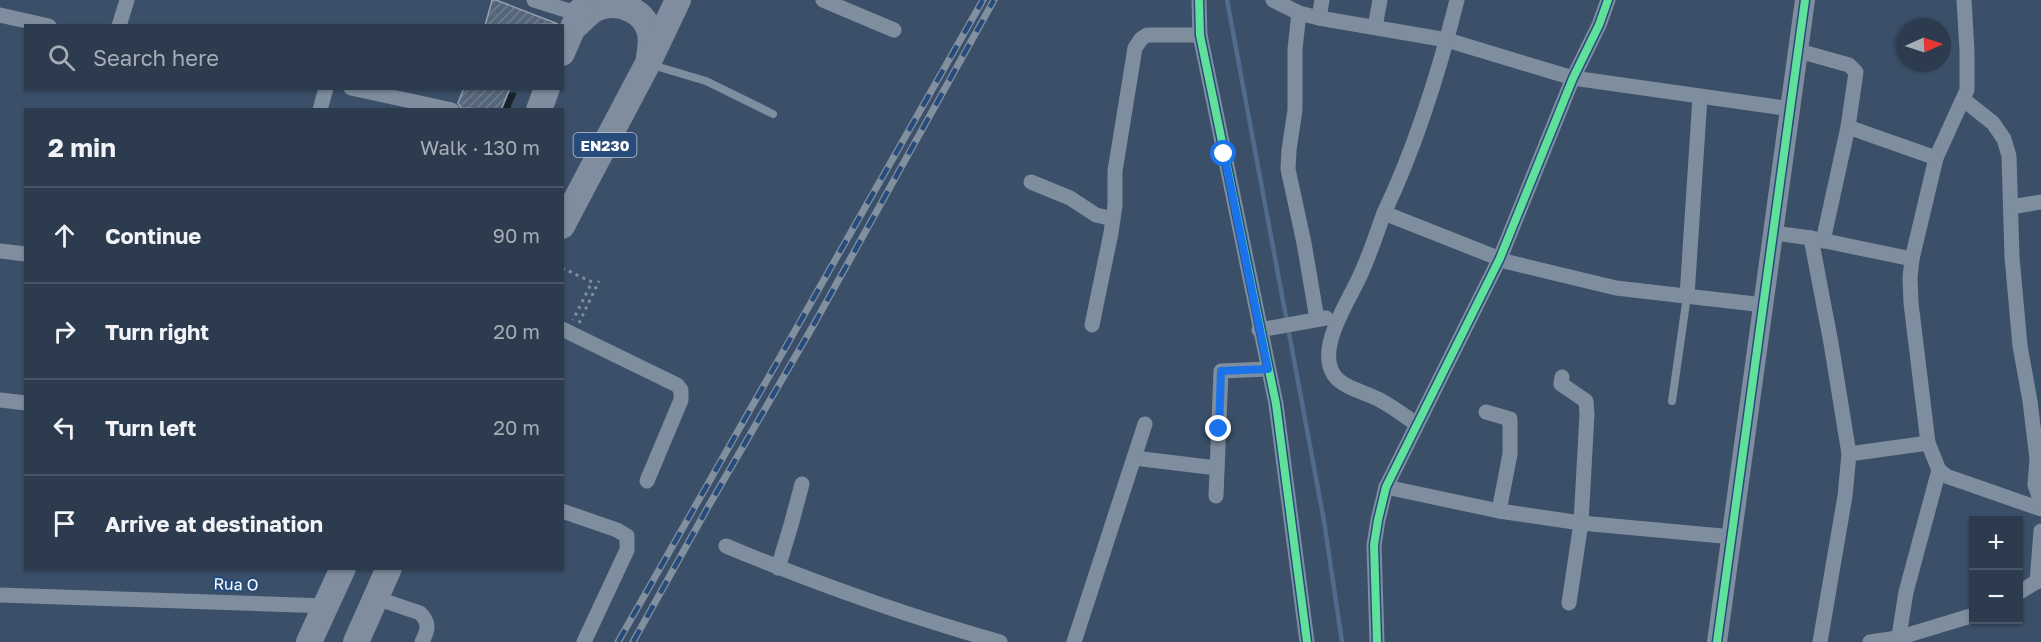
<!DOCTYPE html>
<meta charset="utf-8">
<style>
body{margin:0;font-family:"Golos Text",sans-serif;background:#384658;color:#f1f3f6}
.controls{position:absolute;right:18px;bottom:18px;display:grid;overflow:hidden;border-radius:0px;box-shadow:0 2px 4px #0004}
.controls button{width:54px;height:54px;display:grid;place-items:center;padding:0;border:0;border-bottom:2px solid #485566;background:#2c3b4e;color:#f1f3f6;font:30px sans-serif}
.compass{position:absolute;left:1897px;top:18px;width:54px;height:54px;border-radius:50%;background:#2c3b4e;box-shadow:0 2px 4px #0004;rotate:87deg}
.stop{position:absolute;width:18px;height:18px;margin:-14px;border:4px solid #1a73e8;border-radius:50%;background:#fff}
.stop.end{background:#1a73e8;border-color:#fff;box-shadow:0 2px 6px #0008}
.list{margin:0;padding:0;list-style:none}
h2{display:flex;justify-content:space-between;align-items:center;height:78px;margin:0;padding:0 24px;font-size:26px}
h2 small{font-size:20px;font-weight:400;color:#a6adb6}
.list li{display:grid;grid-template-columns:39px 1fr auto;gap:18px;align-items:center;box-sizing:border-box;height:96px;padding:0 24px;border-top:2px solid #485566}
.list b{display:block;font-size:22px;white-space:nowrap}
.list em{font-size:20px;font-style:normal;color:#a6adb6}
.icon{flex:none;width:33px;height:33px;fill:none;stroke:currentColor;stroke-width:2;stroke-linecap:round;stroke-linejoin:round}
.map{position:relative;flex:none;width:2041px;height:642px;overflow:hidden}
.search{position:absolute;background:#2c3b4e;box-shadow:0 2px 4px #0004;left:24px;top:24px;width:540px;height:66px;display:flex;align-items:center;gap:15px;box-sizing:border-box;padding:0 21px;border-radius:0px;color:#a6adb6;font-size:22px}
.panel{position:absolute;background:#2c3b4e;box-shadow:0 2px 4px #0004;left:24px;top:108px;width:540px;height:462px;border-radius:0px}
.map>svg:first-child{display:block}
</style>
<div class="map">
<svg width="2041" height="642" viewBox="0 0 2041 642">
<defs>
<pattern id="building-hatch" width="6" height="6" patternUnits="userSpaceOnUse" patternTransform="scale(1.5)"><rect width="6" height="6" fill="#56667a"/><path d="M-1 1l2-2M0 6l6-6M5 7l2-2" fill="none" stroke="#6f7d8e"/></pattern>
<filter id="shadow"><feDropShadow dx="5.5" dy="5.5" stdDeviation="0" flood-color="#0009"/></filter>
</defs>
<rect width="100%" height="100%" fill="#3b4f68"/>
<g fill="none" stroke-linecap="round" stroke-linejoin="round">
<polyline stroke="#516b8d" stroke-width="4.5" points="1227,0 1324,521 1342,642"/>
</g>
<g fill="url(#building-hatch)" stroke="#939fae" stroke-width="1.5" filter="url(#shadow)">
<polygon points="492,0 496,0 558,24 485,26"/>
<polygon points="464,88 510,88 501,110 461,108 458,103"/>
</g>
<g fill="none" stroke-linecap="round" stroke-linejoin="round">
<g stroke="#7f8e9f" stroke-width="3" stroke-dasharray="3 4.5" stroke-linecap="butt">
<polyline points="562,268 592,282 573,320"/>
<polyline points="579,323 599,281"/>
</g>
<g stroke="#7f8e9f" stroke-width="8">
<polyline points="652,65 706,81 773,114"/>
<polyline points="1672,401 1687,296"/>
</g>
<g stroke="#7f8e9f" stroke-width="15">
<polyline points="534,0 579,14"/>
<polyline points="823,0 894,30"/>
<polyline points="1199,0 1200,35 1276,404 1307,642"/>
<polyline points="1273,0 1299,13 1319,18 1447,40 1573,78 1791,109"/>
<path d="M 1457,0 C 1439,72 1416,146 1384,213 L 1508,262 L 1616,288 L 1764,305"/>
<polyline points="1964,0 1967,51 1967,90 1936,158 1912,259 1910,278 1911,303 1928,443 1939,470 1946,476 2041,509"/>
<polyline points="1299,13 1295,49 1295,110 1289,150 1288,169 1304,243 1317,319"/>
<polyline points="0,15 49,26"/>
<polyline points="1319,18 1322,0"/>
<polyline points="119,26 127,0"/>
<polyline points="1375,27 1380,0"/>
<polyline points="1799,51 1849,65 1856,72 1848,127 1823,241"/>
<polyline points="351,88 452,110"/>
<polyline points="1964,100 1993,123 2004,139 2009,156 2012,257 2020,346 2030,401 2037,459 2035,485 2041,502"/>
<polyline points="320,110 326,88"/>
<polyline points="1848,127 1936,158"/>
<polyline points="1031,182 1070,198 1096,215 1113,219"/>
<polyline points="2011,207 2041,202"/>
<path d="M 1384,213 C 1376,235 1369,257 1359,278 C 1348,302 1316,349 1334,375 C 1343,388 1365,392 1378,399 C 1392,406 1404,416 1417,424"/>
<polyline points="1774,233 1811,238 1912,259"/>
<polyline points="1811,238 1831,343 1849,454 1845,496 1820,642"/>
<polyline points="0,251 26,254"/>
<polyline points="1687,296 1700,97"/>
<polyline points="1092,325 1111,233 1115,205 1115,171 1135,48 1141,39 1147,35 1200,35"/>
<polyline points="562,329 677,385 681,390 681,400 647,481"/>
<polyline points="1259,330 1326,318"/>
<polyline points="1562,377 1561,384 1586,401 1587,414 1581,523 1569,603"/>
<polyline points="0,400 26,403"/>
<polyline points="1486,412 1510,419 1510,454 1499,511"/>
<polyline points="1849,454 1928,443"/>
<polyline points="1134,458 1217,468"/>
<polyline points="1386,487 1499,511 1581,523 1733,537"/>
<polyline points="1216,496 1221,371 1268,369"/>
<polyline points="562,511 617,530 627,536 627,550 584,642"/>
<path d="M 726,546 C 815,583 907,616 1000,642"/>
<polyline points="778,568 791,525 802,484"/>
<polyline points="2037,582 2041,531"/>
<polyline points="2018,593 2041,579"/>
<polyline points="0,595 327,606"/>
<path d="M 376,598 L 420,613 C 430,623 428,630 422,642"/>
<polyline points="1074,642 1145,424"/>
<polyline points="1377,642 1374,545 1378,520 1386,487 1500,258 1573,78 1599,25 1608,0"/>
<polyline points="1870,642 1898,638 1974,615"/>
<polyline points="1898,642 1906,592 1939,470"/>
</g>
<polyline stroke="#7f8e9f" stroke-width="20" points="1717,642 1805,0"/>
<g stroke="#808d9e" stroke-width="26">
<path d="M 573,28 C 580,22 587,14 595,9 C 612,0 638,7 647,25 C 652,34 651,47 649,57"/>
<polyline points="562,53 580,11"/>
<polyline points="539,110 547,88"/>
<polyline points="562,226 648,63 678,0"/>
<polyline points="309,642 343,568"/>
<polyline points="356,642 389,568"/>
</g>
<defs>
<g id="rail">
<polyline points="618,642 983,0"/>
<polyline points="633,642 708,507 813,326 994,0"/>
</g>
</defs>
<use href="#rail" stroke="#818f9f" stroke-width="7"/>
<use href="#rail" stroke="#274c7c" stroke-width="4.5" stroke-dasharray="14" stroke-linecap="butt"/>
<defs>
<g id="cycleway">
<polyline points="1199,0 1200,35 1276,404 1307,642"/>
<polyline points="1377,642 1374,545 1378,520 1386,487 1500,258 1573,78 1599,25 1608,0"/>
<polyline points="1717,642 1805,0"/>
</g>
</defs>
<use href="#cycleway" stroke="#274c7c" stroke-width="11"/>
<use href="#cycleway" stroke="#60e19b" stroke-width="8"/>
</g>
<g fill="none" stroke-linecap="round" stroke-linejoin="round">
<polyline stroke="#1a73e8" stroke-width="8" points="1219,429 1221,371 1268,369 1224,154"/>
</g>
<g text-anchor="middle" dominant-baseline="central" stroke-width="4.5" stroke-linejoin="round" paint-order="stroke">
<rect fill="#274c7c" stroke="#bec9d8" stroke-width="1.5" x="573.5" y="133" width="63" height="24" rx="4.5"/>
<g font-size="15" font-weight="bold" fill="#fff">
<text x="605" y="145">EN230</text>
</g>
<g font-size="16" fill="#fff" stroke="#274c7c">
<text transform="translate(236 584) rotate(2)">Rua O</text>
</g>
</g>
</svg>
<div class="controls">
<button>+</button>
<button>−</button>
</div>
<svg class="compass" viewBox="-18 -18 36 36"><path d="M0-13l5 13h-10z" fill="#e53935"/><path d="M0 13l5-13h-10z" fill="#a6adb6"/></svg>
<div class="stop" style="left:1224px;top:154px"></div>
<div class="stop end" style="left:1219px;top:429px"></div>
<div class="search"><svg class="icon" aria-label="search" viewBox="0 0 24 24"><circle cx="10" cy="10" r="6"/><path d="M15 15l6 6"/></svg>Search here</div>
<section class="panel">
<h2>2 min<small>Walk · 130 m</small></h2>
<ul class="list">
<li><svg class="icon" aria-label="ahead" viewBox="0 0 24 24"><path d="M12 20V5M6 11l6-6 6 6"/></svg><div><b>Continue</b></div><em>90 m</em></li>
<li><svg class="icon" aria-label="right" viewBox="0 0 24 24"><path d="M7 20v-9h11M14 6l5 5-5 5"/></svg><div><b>Turn right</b></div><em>20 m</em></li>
<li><svg class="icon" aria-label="left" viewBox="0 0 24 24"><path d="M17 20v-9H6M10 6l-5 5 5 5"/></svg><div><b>Turn left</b></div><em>20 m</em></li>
<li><svg class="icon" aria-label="arrive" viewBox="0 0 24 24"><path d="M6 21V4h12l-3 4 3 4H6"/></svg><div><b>Arrive at destination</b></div></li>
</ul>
</section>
</div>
